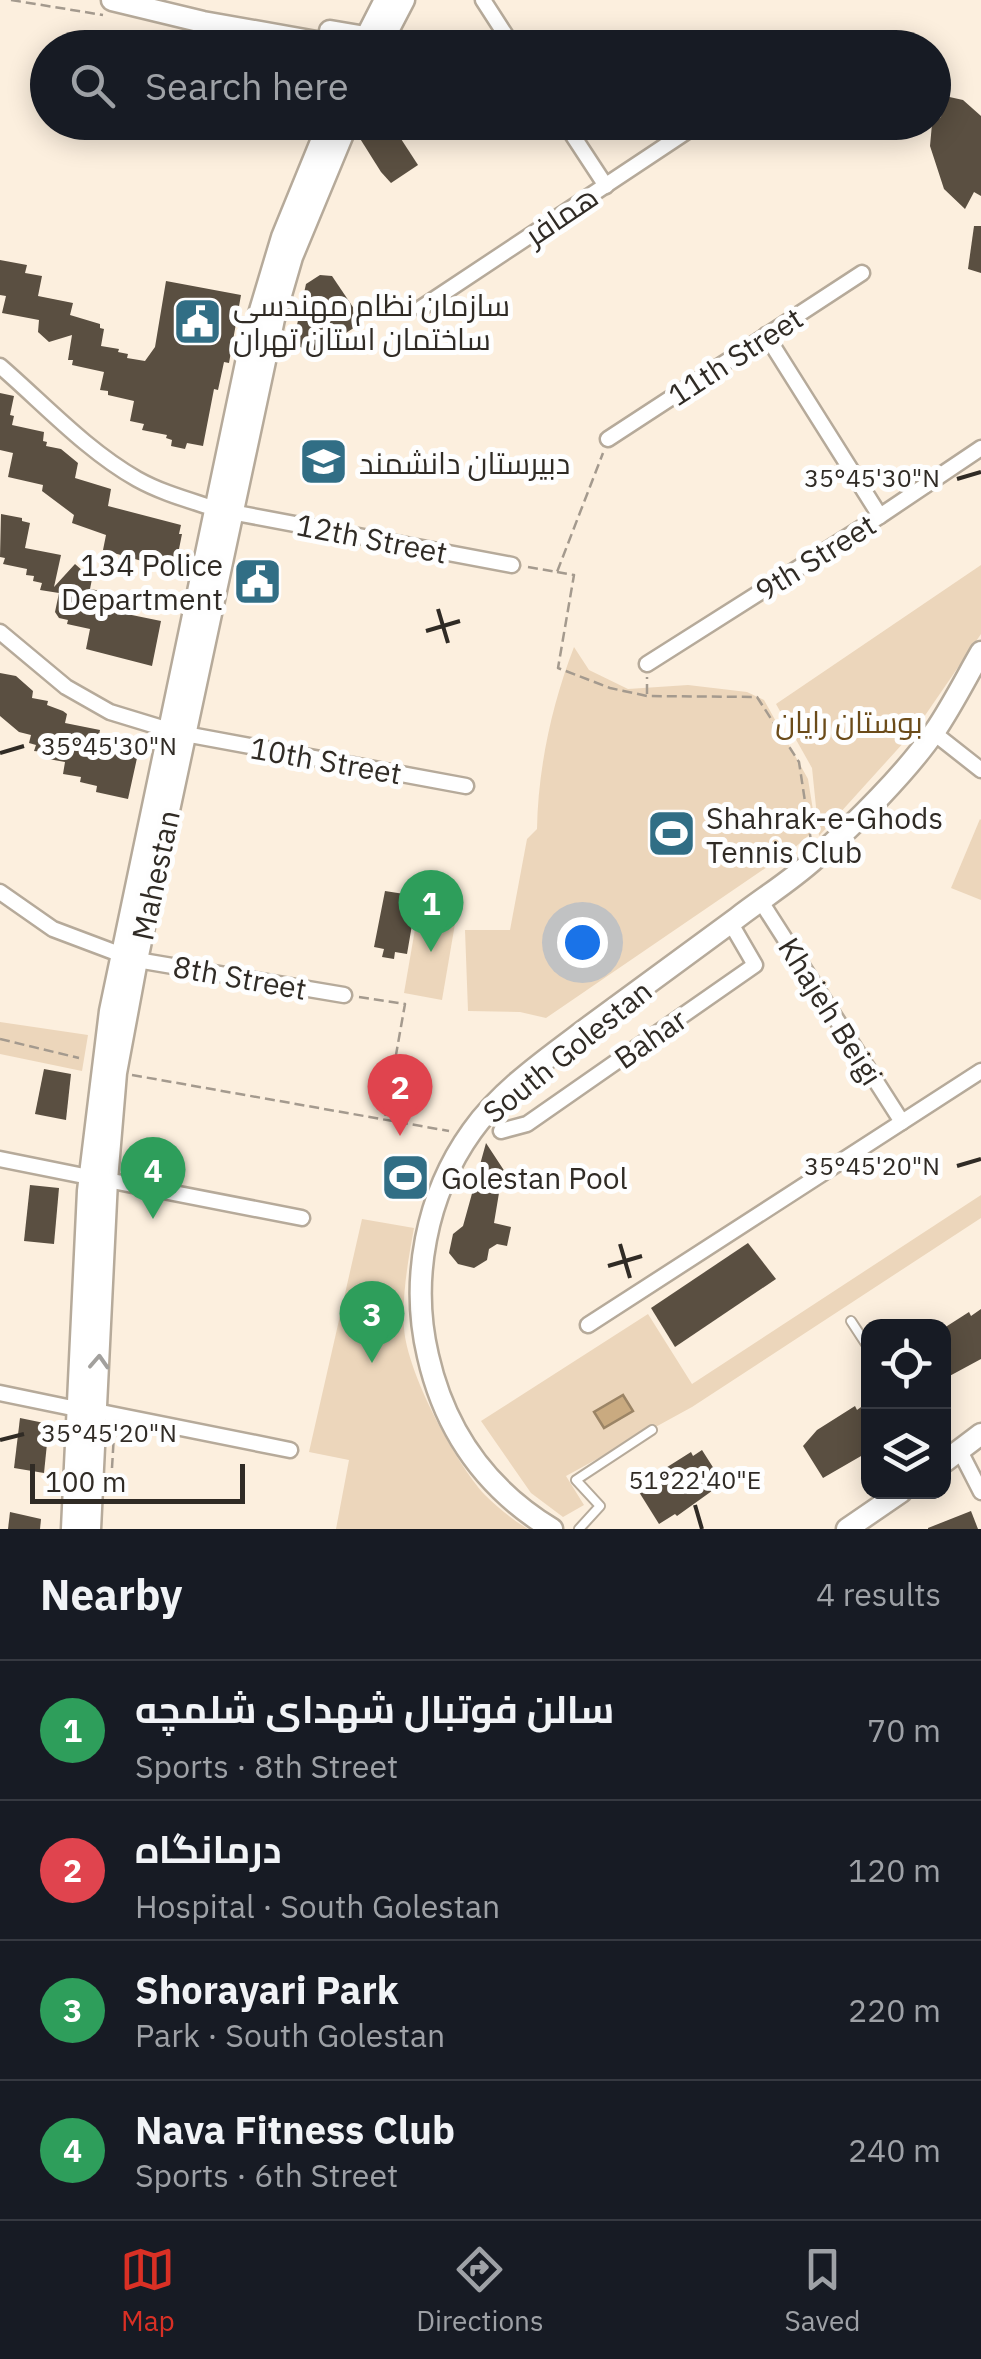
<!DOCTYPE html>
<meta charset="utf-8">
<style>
body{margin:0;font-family:"IBM Plex Sans",Cairo,sans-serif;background:#242831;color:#f1f3f6}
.controls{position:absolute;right:30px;bottom:30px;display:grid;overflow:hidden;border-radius:20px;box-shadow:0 5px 25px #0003}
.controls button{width:90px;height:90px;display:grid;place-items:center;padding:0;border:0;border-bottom:2px solid #363941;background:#171b24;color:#f1f3f6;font:50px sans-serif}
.scale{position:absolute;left:30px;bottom:25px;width:215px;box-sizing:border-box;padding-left:10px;border:5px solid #302b25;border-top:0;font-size:28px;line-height:35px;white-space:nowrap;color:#302b25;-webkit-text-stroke:8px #fefefe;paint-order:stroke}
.you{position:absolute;left:582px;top:942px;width:35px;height:35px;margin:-25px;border:8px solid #fff;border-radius:50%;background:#1a73e8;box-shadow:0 0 0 15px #1a73e833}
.badge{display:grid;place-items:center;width:65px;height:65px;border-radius:50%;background:#d93025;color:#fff;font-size:32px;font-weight:700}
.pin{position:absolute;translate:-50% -82px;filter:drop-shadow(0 2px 5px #0008)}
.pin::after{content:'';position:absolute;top:52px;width:35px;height:30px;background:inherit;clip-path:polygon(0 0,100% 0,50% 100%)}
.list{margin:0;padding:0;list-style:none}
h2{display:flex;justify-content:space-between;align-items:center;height:130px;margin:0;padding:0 40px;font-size:42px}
h2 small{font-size:32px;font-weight:400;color:#9ea1a6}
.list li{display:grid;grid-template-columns:65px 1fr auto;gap:30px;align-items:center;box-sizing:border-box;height:140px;padding:0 40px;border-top:2px solid #363941}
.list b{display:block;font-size:38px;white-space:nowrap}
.list p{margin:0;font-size:32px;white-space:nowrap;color:#9ea1a6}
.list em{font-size:32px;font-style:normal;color:#9ea1a6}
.icon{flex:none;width:55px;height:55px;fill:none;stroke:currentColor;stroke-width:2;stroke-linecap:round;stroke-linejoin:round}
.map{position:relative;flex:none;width:981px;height:1529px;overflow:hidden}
.search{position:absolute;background:#171b24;box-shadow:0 5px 25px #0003;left:30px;right:30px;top:30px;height:110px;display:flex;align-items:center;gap:25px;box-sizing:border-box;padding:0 35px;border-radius:55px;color:#9ea1a6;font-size:38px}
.sheet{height:690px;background:#171b24}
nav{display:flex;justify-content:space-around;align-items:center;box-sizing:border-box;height:140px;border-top:2px solid #363941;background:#171b24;font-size:28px;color:#9ea1a6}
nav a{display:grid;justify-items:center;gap:5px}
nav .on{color:#d93025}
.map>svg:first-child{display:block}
</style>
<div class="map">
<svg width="981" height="1529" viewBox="0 0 981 1529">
<rect width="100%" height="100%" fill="#fcefde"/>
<g fill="#ecd6bb">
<polygon points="981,565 981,634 915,730 819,836 812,768 776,704"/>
<path d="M 574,647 L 589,670 L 628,689 L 688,685 L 747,692 L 764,700 L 808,779 L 816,829 L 792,850 L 546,1018 L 520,1012 L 468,1011 L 465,930 L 510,930 L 527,839 L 537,829 C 538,768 552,704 574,647 Z"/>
<polygon points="980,819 981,820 981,900 951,888"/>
<polygon points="419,906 457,912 442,1000 404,993"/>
<polygon points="0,1022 88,1035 82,1071 0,1054"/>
<polygon points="981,1195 981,1218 692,1407 566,1476 584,1505 563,1517 531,1493 481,1421 648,1314 692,1384"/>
<path d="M 362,1219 L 414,1228 C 408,1261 402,1294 404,1328 C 407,1373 455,1462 485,1495 C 497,1507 513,1520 528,1529 L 336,1529 L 349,1460 L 309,1452 Z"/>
</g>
<polygon fill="#c9aa80" stroke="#9b8465" stroke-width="2.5" points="623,1395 633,1411 604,1428 594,1412"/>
<g fill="#5a4f41">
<polygon points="945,96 963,100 981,116 981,196 974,192 965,209 944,189 930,146 932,124 941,117"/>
<polygon points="367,122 390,122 418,165 391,183 381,172 359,137"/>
<polygon points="974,226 981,226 981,273 968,269"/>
<polygon points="0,260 27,265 25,273 42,276 38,296 73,303 70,315 100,324 100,328 104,329 101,346 119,349 118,352 128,354 127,358 145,361 155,347 166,281 241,295 229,363 224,362 218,390 214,389 203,446 187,443 185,449 171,446 172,440 166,438 167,435 142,430 144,424 130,421 134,401 108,395 108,391 100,390 104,372 72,365 73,360 68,360 72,335 49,342 38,332 39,320 2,313 6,296 0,295"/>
<polygon points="320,275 332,276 363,322 313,354 293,343 306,284"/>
<polygon points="0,393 14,396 10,415 14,416 12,425 44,432 43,441 47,442 46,446 61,449 78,463 75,478 111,489 108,506 181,525 179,534 182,534 174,574 140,567 142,561 103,550 106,535 72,523 74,515 42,491 43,485 8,477 13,453 0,450"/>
<polygon points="1,514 22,518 22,521 30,523 25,548 61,555 54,587 75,564 92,579 90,589 107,592 106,600 124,603 122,613 161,621 152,666 86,649 90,629 67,624 68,620 59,618 55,612 59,593 40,590 42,583 33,581 34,576 26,575 27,569 3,564 5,558 0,557"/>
<polygon points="0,673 16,676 33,691 32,698 48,701 47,705 63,711 67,714 65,723 100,730 98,740 139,749 128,799 96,792 97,786 80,782 81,777 63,774 65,762 43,758 44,752 34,751 36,745 29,743 31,735 19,732 0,716"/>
<polygon points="385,891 417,896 407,954 395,952 394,959 382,957 384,949 374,947"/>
<polygon points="44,1069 71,1074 66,1120 35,1114"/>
<polygon points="486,1143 509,1178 500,1187 494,1223 511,1227 507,1246 497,1244 489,1249 487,1260 474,1268 458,1264 449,1253 453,1234 463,1226"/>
<polygon points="30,1185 59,1188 54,1244 24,1241"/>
<polygon points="748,1243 776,1279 675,1347 651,1308"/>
<polygon points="981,1309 981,1359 944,1379 944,1328 969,1312 971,1316"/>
<polygon points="868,1402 868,1452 823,1478 803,1446 817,1430 855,1406 857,1410"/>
<polygon points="20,1418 49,1424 44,1473 14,1468"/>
<polygon points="702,1450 723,1483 677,1516 675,1514 659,1524 639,1492 653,1476 691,1452 693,1456"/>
<polygon points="971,1511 978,1529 928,1529 928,1528"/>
<polygon points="10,1512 41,1519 40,1529 8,1529"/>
</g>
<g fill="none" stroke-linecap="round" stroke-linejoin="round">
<defs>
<g id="lane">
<polyline points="851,1321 868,1347"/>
<polyline points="579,1529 600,1506 576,1480 652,1430"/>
</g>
<g id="street">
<polyline points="483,0 514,48"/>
<polyline points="564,122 606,186"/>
<polyline points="421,308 701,122"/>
<polyline points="766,335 880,516"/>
<path d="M 0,366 C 44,404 86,450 137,479 C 162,493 189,500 216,509"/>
<polyline points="608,439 862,273"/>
<polyline points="231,512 512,565"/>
<polyline points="0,632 66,687 110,712 169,730"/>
<polyline points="647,664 880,516 981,448"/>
<polyline points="934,733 981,770"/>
<polyline points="185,734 466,786"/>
<polyline points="0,892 53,929 122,955"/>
<polyline points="760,900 902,1122"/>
<polyline points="137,960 344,995"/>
<polyline points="501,1131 527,1124 755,965 730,922"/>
<polyline points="0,1159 89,1177"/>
<polyline points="107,1180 302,1218"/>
<polyline points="588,1325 981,1071"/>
<polyline points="0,1393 77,1409"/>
<polyline points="96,1411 290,1450"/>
<polyline points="960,1451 981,1492"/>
</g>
<g id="secondary">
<polyline points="112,0 203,22 350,48"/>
<polyline points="330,31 383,40"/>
<polyline points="361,47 385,0"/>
<polyline points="379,48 404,0"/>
<polyline points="944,1462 981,1434"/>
<polyline points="72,1529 88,1191 110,1011 250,344 282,237 329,122"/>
<polyline points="90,1529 107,1180 116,1073 137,960 274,319 292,257 348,122"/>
<path d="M 552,1529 C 486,1489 445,1431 428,1356 C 410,1280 426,1195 472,1131 C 502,1089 549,1057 590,1026 C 639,990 688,954 737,918 C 763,898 792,880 816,858 C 854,825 907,772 935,731 C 952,706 966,678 981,652"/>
<polyline points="847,1529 901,1492"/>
</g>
</defs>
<use href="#lane" stroke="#b6aa9a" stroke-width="12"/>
<use href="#street" stroke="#b6aa9a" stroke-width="19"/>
<use href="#secondary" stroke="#b6aa9a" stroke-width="25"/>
<g stroke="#a49a8e" stroke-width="2.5" stroke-dasharray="10 5" stroke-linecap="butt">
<polyline points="11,0 103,15"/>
<polyline points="528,567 557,572 603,453"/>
<polyline points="557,572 574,575 558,668 610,688 647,696 757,697 799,762 811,841"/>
<polyline points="647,694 647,677"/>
<polyline points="359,997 405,1004 385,1117"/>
<polyline points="0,1039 79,1058"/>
<polyline points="132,1075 449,1131"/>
<polyline points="112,1468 114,1434"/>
</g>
<use href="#lane" stroke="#fff" stroke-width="8"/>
<use href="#street" stroke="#fff" stroke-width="14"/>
<use href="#secondary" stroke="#fff" stroke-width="20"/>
</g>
<defs><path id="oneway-chevron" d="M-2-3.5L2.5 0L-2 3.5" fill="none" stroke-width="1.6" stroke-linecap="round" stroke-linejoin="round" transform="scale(2.5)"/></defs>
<use stroke="#a2a09d" href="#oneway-chevron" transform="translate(99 1362) rotate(-87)"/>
<path fill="none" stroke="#302b25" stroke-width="4" d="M 957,479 L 981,472M 438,609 L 448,643M 426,631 L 460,621M 0,753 L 24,746M 957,1166 L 981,1159M 620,1244 L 630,1278M 608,1266 L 642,1256M 0,1440 L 24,1434M 695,1505 L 702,1529"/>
<defs>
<symbol id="civic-square" viewBox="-11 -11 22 22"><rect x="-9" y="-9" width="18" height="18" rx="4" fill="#316e85" stroke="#fefefe"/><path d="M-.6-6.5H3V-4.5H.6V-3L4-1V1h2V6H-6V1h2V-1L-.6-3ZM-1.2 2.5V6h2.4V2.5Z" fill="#fff"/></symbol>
<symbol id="school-square" viewBox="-11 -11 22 22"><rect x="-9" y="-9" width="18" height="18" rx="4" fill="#316e85" stroke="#fefefe"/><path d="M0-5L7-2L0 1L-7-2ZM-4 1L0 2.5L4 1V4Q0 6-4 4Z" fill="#fff"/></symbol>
<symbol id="stadium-square" viewBox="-11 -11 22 22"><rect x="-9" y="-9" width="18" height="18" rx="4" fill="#316e85" stroke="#fefefe"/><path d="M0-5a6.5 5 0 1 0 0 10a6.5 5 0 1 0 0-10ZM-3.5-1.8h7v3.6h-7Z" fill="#fff"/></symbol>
</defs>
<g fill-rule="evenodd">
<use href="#civic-square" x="170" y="294" width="55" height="55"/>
<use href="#school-square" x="296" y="434" width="55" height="55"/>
<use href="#civic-square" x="230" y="554" width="55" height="55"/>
<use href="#stadium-square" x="644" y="806" width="55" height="55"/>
<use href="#stadium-square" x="378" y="1150" width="55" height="55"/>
</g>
<g text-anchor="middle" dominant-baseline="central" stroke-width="10" stroke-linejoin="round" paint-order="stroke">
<g font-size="30" fill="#302b25" stroke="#fefefe">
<text transform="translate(561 215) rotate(-34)">همافر</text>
<text transform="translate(735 356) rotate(-33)">11th Street</text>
<text transform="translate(372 538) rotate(11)">12th Street</text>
<text transform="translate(815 557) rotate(-32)">9th Street</text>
<text transform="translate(326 760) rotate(10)">10th Street</text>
<text transform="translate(155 875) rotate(-78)">Mahestan</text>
<text transform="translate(240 977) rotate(10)">8th Street</text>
<text transform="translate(831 1011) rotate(58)">Khajeh Beigi</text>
<text transform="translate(650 1038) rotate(-35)">Bahar</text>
<text transform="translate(567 1051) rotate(-39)">South Golestan</text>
</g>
<g font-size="30" fill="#302b25" stroke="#fefefe" text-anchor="start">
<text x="233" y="304">سازمان نظام مهندسی<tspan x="233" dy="34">ساختمان استان تهران</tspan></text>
<text x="359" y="462">دبیرستان دانشمند</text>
<text x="223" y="564" text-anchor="end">134 Police<tspan x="223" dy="34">Department</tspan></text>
<text x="706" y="817">Shahrak-e-Ghods<tspan x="706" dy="34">Tennis Club</tspan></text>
<text x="441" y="1177">Golestan Pool</text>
</g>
<g font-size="30" fill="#6b4b19" stroke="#fefefe">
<text x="849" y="721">بوستان رایان</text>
</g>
</g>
<g font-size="25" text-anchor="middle" fill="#302b25" stroke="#fefefe" stroke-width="10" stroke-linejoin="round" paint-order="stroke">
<text x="872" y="487">35°45'30"N</text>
<text x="109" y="755">35°45'30"N</text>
<text x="872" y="1175">35°45'20"N</text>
<text x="109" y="1442">35°45'20"N</text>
<text x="695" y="1489">51°22'40"E</text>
</g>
</svg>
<div class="controls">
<button><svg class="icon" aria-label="locate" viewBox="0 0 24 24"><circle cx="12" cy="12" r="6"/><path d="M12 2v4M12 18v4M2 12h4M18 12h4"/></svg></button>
<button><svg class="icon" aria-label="layers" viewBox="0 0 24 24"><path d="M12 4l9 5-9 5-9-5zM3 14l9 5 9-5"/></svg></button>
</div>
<div class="scale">100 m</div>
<div class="you"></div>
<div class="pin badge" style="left:431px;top:952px;background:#2e9e5b">1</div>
<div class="pin badge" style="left:400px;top:1136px;background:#e0444e">2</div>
<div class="pin badge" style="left:372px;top:1363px;background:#2e9e5b">3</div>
<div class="pin badge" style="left:153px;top:1219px;background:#2e9e5b">4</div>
<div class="search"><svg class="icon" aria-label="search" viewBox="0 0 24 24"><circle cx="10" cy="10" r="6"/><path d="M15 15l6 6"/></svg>Search here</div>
</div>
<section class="sheet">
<h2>Nearby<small>4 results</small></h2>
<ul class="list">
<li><span class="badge" style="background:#2e9e5b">1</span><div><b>سالن فوتبال شهدای شلمچه</b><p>Sports · 8th Street</p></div><em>70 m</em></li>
<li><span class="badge" style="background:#e0444e">2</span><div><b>درمانگاه</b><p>Hospital · South Golestan</p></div><em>120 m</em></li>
<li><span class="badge" style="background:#2e9e5b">3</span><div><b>Shorayari Park</b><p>Park · South Golestan</p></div><em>220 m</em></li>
<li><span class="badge" style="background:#2e9e5b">4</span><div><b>Nava Fitness Club</b><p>Sports · 6th Street</p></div><em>240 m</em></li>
</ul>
</section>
<nav>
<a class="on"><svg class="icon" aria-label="map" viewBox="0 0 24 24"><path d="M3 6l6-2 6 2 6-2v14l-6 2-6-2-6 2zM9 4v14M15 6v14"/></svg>Map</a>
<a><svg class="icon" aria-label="directions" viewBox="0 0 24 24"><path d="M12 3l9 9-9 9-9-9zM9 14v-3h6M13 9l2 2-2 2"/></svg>Directions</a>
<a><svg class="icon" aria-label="saved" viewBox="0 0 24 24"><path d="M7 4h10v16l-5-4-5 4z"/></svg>Saved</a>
</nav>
